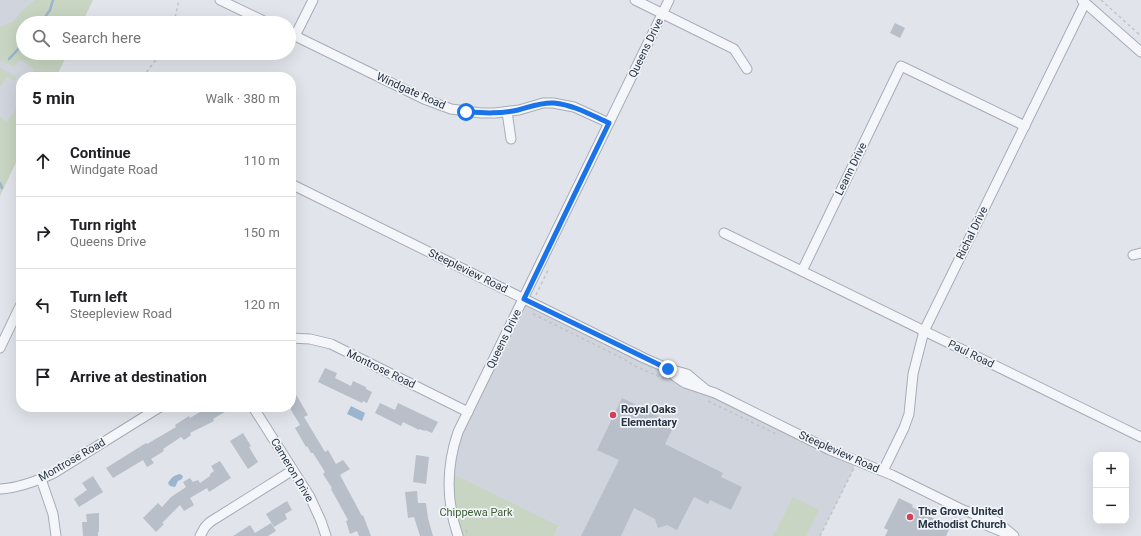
<!DOCTYPE html>
<meta charset="utf-8">
<style>
body{margin:0;font-family:Roboto,sans-serif;background:#f2f2f2;color:#202124}
.controls{position:absolute;right:12px;bottom:12px;display:grid;overflow:hidden;border-radius:8px;box-shadow:0 4px 16px #0002}
.controls button{width:36px;height:36px;display:grid;place-items:center;padding:0;border:0;border-bottom:1px solid #e0e0e0;background:#fff;color:#202124;font:20px sans-serif}
.stop{position:absolute;width:12px;height:12px;margin:-9px;border:3px solid #1a73e8;border-radius:50%;background:#fff}
.stop.end{background:#1a73e8;border-color:#fff;box-shadow:0 1px 4px #0008}
.list{margin:0;padding:0;list-style:none}
h2{display:flex;justify-content:space-between;align-items:center;height:52px;margin:0;padding:0 16px;font-size:17px}
h2 small{font-size:13px;font-weight:400;color:#757577}
.list li{display:grid;grid-template-columns:26px 1fr auto;gap:12px;align-items:center;box-sizing:border-box;height:72px;padding:0 16px;border-top:1px solid #e0e0e0}
.list b{display:block;font-size:15px;white-space:nowrap}
.list p{margin:0;font-size:13px;white-space:nowrap;color:#757577}
.list em{font-size:13px;font-style:normal;color:#757577}
.icon{flex:none;width:22px;height:22px;fill:none;stroke:currentColor;stroke-width:2;stroke-linecap:round;stroke-linejoin:round}
.map{position:relative;flex:none;width:1141px;height:536px;overflow:hidden}
.search{position:absolute;background:#fff;box-shadow:0 4px 16px #0002;left:16px;top:16px;width:280px;height:44px;display:flex;align-items:center;gap:10px;box-sizing:border-box;padding:0 14px;border-radius:22px;color:#757577;font-size:15px}
.panel{position:absolute;background:#fff;box-shadow:0 4px 16px #0002;left:16px;top:72px;width:280px;height:340px;border-radius:16px}
.map>svg:first-child{display:block}
</style>
<div class="map">
<svg width="1141" height="536" viewBox="0 0 1141 536">
<rect width="100%" height="100%" fill="#e1e5eb"/>
<g fill="#cfd4dd">
<polygon points="0,0 90,0 23,23 23,53 53,77 21,77 21,143 0,186"/>
<polygon points="524,299 857,462 820,536 554,536 559,527 449,472 451,456"/>
</g>
<g fill="#c7d5c2">
<polygon points="35,0 93,0 82,23 23,23 23,53 68,53 56,77 31,77 34,69 20,59 14,67 0,60 0,27 13,22 23,10"/>
<polygon points="0,68 16,77 16,78 15,81 7,77 0,87"/>
<polygon points="21,103 21,152 0,196 0,117 7,122"/>
<polygon points="449,472 559,526 554,536 458,536"/>
<polygon points="793,497 819,510 806,536 772,536 776,531"/>
</g>
<g fill="#9ab5cd">
<polygon points="351,406 365,413 362,421 347,414"/>
<path d="M 180,474 L 183,476 L 182,479 L 178,481 L 175,487 L 170,486 L 168,483 C 171,478 174,475 180,474 Z"/>
</g>
<g fill="none" stroke-linecap="round" stroke-linejoin="round">
<g stroke="#9ab5cd" stroke-width="2.5">
<polyline points="41,23 50,10 53,0"/>
<polyline points="9,59 23,44"/>
<polyline points="0,183 2,188"/>
</g>
</g>
<g fill="#b8bfc9">
<polygon points="895,23 905,28 900,38 890,33"/>
<polygon points="325,368 337,373 335,378 351,386 353,381 366,387 366,389 372,392 367,403 363,401 362,403 318,382"/>
<polygon points="291,386 308,415 304,417 325,452 328,450 336,464 343,460 350,469 340,475 362,516 363,515 371,536 359,536 357,531 350,534 346,521 348,520 331,489 332,488 323,474 325,472 313,453 311,453 307,446 306,447 295,428 300,425 291,410"/>
<polygon points="622,398 675,424 665,444 723,473 721,477 742,487 731,510 710,500 708,504 694,497 677,530 667,525 658,528 655,519 634,508 621,536 581,536 619,460 597,450"/>
<polygon points="380,403 395,410 398,403 438,422 432,433 425,430 425,431 419,429 419,430 403,422 401,426 375,413"/>
<polygon points="208,407 233,407 213,419 214,421 190,433 191,435 184,440 181,437 163,449 164,451 151,459 154,463 147,467 143,460 113,478 106,468 146,443 147,444 176,427 175,425 189,416 190,418"/>
<polygon points="243,433 251,446 249,447 258,462 248,469 230,441"/>
<polygon points="416,455 429,457 426,484 413,482"/>
<polygon points="220,461 231,478 209,492 207,488 190,498 194,505 184,511 180,505 162,523 164,524 156,532 143,518 158,503 162,507 171,497 186,487 183,482 190,478 193,482 198,480 200,483 210,476 210,474 214,471 211,466"/>
<polygon points="93,476 103,492 79,507 74,499 87,490 82,483"/>
<polygon points="417,491 418,503 426,503 428,518 433,536 420,536 414,517 408,518 405,492"/>
<polygon points="899,498 913,505 912,507 950,527 946,536 885,536 888,530 884,528"/>
<polygon points="287,501 292,510 285,514 287,519 274,527 266,514"/>
<polygon points="99,513 99,532 98,532 98,536 83,536 82,522 87,522 86,514"/>
<polygon points="271,523 276,531 268,536 233,536 250,525 255,533"/>
</g>
<g fill="none" stroke-linecap="round" stroke-linejoin="round">
<defs>
<g id="minor">
<polyline points="220,0 268,23"/>
<polyline points="635,0 734,49 747,69"/>
<polyline points="1082,0 1141,52"/>
<polyline points="289,33 424,99 451,109 481,113 495,113 519,110 543,103 553,103 574,107 609,123"/>
<polyline points="295,36 313,0"/>
<polyline points="507,112 511,139"/>
<polyline points="291,184 644,358 669,369 687,374 705,389"/>
<polyline points="724,233 1141,437"/>
<polyline points="1133,255 1141,253"/>
<polyline points="802,271 901,66 1025,126"/>
<polyline points="291,338 310,339 331,344 468,412"/>
<polyline points="0,348 21,304"/>
<polyline points="668,369 676,377 685,383 715,393 830,450 892,475 963,510 996,521 1014,536"/>
<polyline points="253,407 310,497 321,521 326,536"/>
<polyline points="883,471 904,428 909,414 913,374 924,331 1085,3"/>
<polyline points="41,479 53,514 56,536"/>
<path d="M 0,489 C 19,488 37,481 54,473 L 160,407"/>
<polyline points="975,515 986,525 1010,535"/>
<polyline points="200,536 205,527 210,522 293,470"/>
<path d="M 458,536 C 446,501 446,467 458,432 L 669,0"/>
</g>
</defs>
<use href="#minor" stroke="#a6acb6" stroke-width="11"/>
<g stroke="#bfc3ca" stroke-width="1.5" stroke-dasharray="3 3" stroke-linecap="butt">
<polyline points="1101,0 1141,36"/>
<polyline points="174,23 179,0"/>
<polyline points="143,77 161,53"/>
<polyline points="536,295 549,268"/>
<polyline points="533,314 622,358 635,366 665,379"/>
<polyline points="708,401 776,434"/>
<polyline points="954,516 975,528"/>
<polyline points="466,530 468,536"/>
<polyline points="820,536 854,468"/>
</g>
<use href="#minor" stroke="#f4f6f9" stroke-width="9"/>
</g>
<g fill="none" stroke-linecap="round" stroke-linejoin="round">
<path stroke="#1a73e8" stroke-width="5" d="M 466,112 C 484,113 500,114 518,110 C 530,107 541,102 554,103 C 574,105 591,115 609,123 L 524,299 L 668,369"/>
</g>
<g fill="#d63f5c" stroke="#f1f4f8" stroke-width="1.5">
<circle cx="613" cy="415" r="4"/>
<circle cx="910" cy="517" r="4"/>
</g>
<g text-anchor="middle" dominant-baseline="central" stroke-width="3.5" stroke-linejoin="round" paint-order="stroke">
<g font-size="11" fill="#283344" stroke="#f1f4f8">
<text transform="translate(646 48) rotate(-64)">Queens Drive</text>
<text transform="translate(411 91) rotate(24)">Windgate Road</text>
<text transform="translate(851 169) rotate(-64)">Leann Drive</text>
<text transform="translate(972 233) rotate(-64)">Richal Drive</text>
<text transform="translate(468 271) rotate(26)">Steepleview Road</text>
<text transform="translate(504 339) rotate(-64)">Queens Drive</text>
<text transform="translate(971 354) rotate(26)">Paul Road</text>
<text transform="translate(381 369) rotate(26)">Montrose Road</text>
<text transform="translate(839 452) rotate(24)">Steepleview Road</text>
<text transform="translate(72 460) rotate(-30)">Montrose Road</text>
<text transform="translate(292 470) rotate(59)">Cameron Drive</text>
</g>
<g font-size="11" font-weight="bold" fill="#283344" stroke="#f1f4f8" text-anchor="start">
<text x="621" y="409">Royal Oaks<tspan x="621" dy="13">Elementary</tspan></text>
<text x="918" y="511">The Grove United<tspan x="918" dy="13">Methodist Church</tspan></text>
</g>
<g font-size="11" fill="#3f6035" stroke="#f1f4f8">
<text x="476" y="512">Chippewa Park</text>
</g>
</g>
</svg>
<div class="controls">
<button>+</button>
<button>−</button>
</div>
<div class="stop" style="left:466px;top:112px"></div>
<div class="stop end" style="left:668px;top:369px"></div>
<div class="search"><svg class="icon" aria-label="search" viewBox="0 0 24 24"><circle cx="10" cy="10" r="6"/><path d="M15 15l6 6"/></svg>Search here</div>
<section class="panel">
<h2>5 min<small>Walk · 380 m</small></h2>
<ul class="list">
<li><svg class="icon" aria-label="ahead" viewBox="0 0 24 24"><path d="M12 20V5M6 11l6-6 6 6"/></svg><div><b>Continue</b><p>Windgate Road</p></div><em>110 m</em></li>
<li><svg class="icon" aria-label="right" viewBox="0 0 24 24"><path d="M7 20v-9h11M14 6l5 5-5 5"/></svg><div><b>Turn right</b><p>Queens Drive</p></div><em>150 m</em></li>
<li><svg class="icon" aria-label="left" viewBox="0 0 24 24"><path d="M17 20v-9H6M10 6l-5 5 5 5"/></svg><div><b>Turn left</b><p>Steepleview Road</p></div><em>120 m</em></li>
<li><svg class="icon" aria-label="arrive" viewBox="0 0 24 24"><path d="M6 21V4h12l-3 4 3 4H6"/></svg><div><b>Arrive at destination</b></div></li>
</ul>
</section>
</div>
